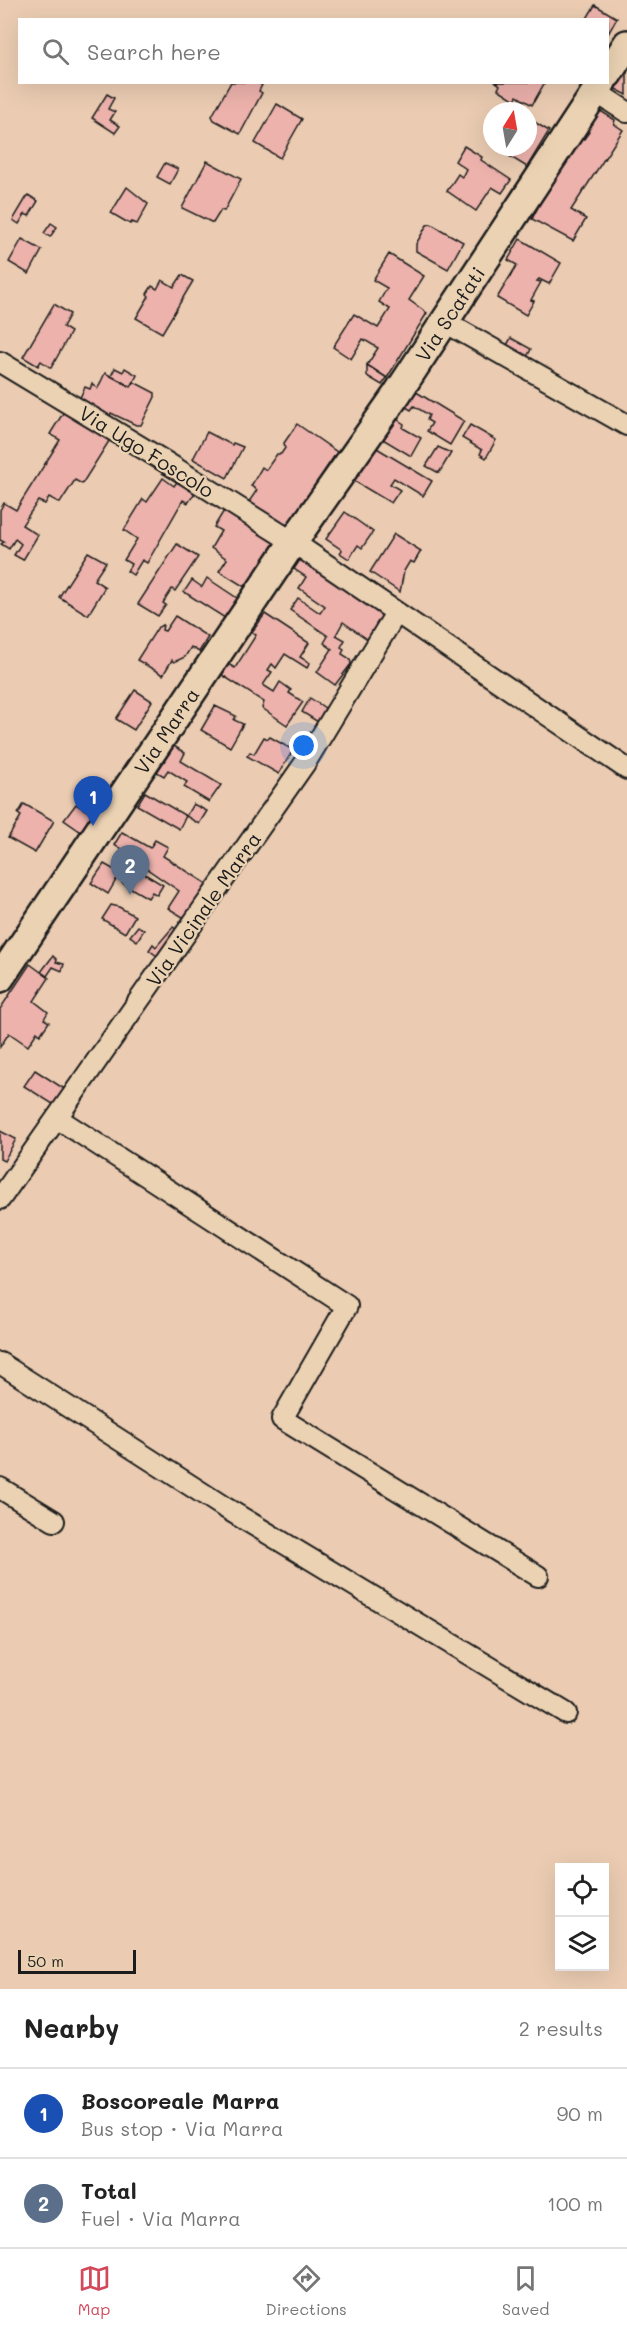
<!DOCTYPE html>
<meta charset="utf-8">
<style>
body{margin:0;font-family:Mali,sans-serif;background:#f2f2f2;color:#222}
.controls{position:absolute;right:18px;bottom:18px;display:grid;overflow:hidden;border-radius:0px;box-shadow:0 6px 24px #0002}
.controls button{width:54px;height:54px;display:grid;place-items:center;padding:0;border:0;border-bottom:2px solid #e0e0e0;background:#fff;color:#222;font:30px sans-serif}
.compass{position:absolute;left:483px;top:102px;width:54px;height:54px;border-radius:50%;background:#fff;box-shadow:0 6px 24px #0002;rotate:11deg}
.scale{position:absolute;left:18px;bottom:15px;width:118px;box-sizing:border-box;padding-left:6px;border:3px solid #1c1c1c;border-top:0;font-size:16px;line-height:21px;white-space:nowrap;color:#1c1c1c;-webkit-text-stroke:4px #ebd2b3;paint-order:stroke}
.you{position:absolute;left:304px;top:746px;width:21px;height:21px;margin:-15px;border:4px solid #fff;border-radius:50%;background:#1a73e8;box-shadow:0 0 0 9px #1a73e833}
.badge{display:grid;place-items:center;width:39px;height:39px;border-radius:50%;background:#d1495b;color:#fff;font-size:20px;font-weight:700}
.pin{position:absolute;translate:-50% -50px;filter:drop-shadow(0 2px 3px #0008)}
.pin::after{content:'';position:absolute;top:32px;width:21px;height:18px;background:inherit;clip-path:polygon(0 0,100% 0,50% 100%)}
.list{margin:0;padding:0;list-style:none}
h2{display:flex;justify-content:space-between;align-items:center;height:78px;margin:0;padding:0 24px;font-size:26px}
h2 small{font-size:20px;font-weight:400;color:#767676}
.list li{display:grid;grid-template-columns:39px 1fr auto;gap:18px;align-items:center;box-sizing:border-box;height:90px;padding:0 24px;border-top:2px solid #e0e0e0}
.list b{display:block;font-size:22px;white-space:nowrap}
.list p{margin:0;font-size:20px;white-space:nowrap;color:#767676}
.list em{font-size:20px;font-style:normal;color:#767676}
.icon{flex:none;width:33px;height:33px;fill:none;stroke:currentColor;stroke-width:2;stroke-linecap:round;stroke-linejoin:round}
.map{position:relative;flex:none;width:627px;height:1989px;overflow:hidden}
.search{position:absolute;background:#fff;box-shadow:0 6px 24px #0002;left:18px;right:18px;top:18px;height:66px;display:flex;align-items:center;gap:15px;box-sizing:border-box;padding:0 21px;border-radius:0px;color:#767676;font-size:22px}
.sheet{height:258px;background:#fff}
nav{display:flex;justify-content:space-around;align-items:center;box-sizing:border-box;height:84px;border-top:2px solid #e0e0e0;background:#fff;font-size:16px;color:#767676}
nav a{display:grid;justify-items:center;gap:3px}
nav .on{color:#d1495b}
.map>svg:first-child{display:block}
</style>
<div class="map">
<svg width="627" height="1989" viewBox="0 0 627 1989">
<rect width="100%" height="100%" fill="#ebccb2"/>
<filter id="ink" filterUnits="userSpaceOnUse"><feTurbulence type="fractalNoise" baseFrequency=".0167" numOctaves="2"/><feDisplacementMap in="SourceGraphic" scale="12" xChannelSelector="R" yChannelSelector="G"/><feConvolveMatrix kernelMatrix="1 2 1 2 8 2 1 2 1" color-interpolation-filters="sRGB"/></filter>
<g filter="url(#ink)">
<g fill="#edb2ac" stroke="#1c1c1c" stroke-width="1.5">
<polygon points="595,5 617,18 608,34 608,20 586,20"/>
<polygon points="627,65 627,95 610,86"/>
<polygon points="231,82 257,82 262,85 259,91 262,93 240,134 214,120 212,116"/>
<polygon points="496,82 545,82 532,105 517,96 515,100 498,89 500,85"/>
<polygon points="107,94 114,98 108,109 115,112 110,120 120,126 115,133 92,118"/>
<polygon points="277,104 302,119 280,158 255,143"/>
<polygon points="599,110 615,120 614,124 623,130 571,210 586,219 573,241 532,219 554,176 557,177 561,171 559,170 579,136 584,139 589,132 586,129"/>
<polygon points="528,118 549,131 527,167 496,148 528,147"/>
<polygon points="464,146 482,157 481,160 511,180 502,193 492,187 476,211 447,191 458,174 462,177 466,169 455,161"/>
<polygon points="207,161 241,179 224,211 221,210 213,223 182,208"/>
<polygon points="165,163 178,169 170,184 157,177"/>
<polygon points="127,187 148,204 137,224 132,222 130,224 111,213"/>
<polygon points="28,195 38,201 29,216 25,214 19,224 13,220"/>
<polygon points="51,223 57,227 50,237 44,233"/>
<polygon points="431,224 463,242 448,269 416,251 416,244 427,225"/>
<polygon points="22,239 42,250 29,274 9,262"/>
<polygon points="520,239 561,263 549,284 539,279 537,281 541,282 531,300 534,301 526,315 497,298 517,265 508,260"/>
<polygon points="389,254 424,276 409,300 427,313 387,378 367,365 378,348 363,339 351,359 333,347 354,314 378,328 390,309 379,302 387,288 373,280"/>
<polygon points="182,275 193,281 162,333 136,318 149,296 147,294 152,286 157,289 162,280 174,287"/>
<polygon points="54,304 70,314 63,327 71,332 51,368 41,361 38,366 23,357"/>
<polygon points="511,338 531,349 525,361 504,350"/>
<polygon points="367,365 387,378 382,385 367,376"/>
<polygon points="115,368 123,372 125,368 137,375 131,387 111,376"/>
<polygon points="105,373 131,387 134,382 155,393 155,397 141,425 136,425 111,413 107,422 77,404 85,387 90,389 92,384 98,388"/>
<polygon points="413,390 464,421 450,445 427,431 432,423 427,420 429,415 414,406 411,410 404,406"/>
<polygon points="65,410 111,438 82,484 75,480 60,503 49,497 45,504 38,501 22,525 38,535 23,560 14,555 21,544 15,539 9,549 1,544 4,542 0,540 0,510 4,503 16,510 60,440 50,434"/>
<polygon points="395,418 404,424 403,428 421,438 411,456 381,438"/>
<polygon points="297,424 337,452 282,535 244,509 257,490 251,486 262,467 266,470 277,454 281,454 285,448 284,443"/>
<polygon points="470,425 496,440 486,458 480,454 482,450 462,438"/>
<polygon points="207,432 232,445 233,443 243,447 227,478 193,459"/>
<polygon points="375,447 432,481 423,496 394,478 390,484 400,490 391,503 354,481"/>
<polygon points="438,447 451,453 439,473 426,466"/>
<polygon points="163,478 174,486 179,479 197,490 188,503 183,500 147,563 142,560 133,575 127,571 131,564 124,560 137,539 124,530 143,499 147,502"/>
<polygon points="225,509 276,544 248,589 219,571 227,559 211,548 221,531 214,527"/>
<polygon points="345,512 373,532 362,548 358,545 349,559 340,553 342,550 326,539"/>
<polygon points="394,534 421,551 414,563 410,561 404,571 400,592 370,572"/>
<polygon points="177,544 198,557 175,591 172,589 163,603 166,605 158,616 138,604"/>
<polygon points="88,552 106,562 94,580 105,587 88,615 59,597"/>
<polygon points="302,557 386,615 370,641 343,622 336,635 345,640 341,647 344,649 342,654 350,659 351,664 335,685 317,672 332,649 324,643 328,636 290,610 298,598 320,613 325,606 299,588 306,577 294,569"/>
<polygon points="207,578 240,600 228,620 184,592 192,580 202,587"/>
<polygon points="265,614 309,643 300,657 310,663 307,668 285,654 276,668 272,664 268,670 272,672 263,685 274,692 280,682 291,690 289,693 303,702 287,725 262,708 264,702 222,675 228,664 235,668 256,635 252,632"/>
<polygon points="175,616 208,637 199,652 191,647 185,657 174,662 172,660 163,675 137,660 158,627 163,625 162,630 165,631"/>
<polygon points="135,690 152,701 134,730 116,719"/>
<polygon points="310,698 325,708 318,722 302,712"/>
<polygon points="215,706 236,716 234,720 243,724 230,747 201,730"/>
<polygon points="264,737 268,739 270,737 293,750 279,774 247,756 250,752 254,754"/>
<polygon points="174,746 185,753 181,761 221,785 209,802 184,787 187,782 168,770 164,776 157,772"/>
<polygon points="145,792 186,816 179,829 137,805"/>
<polygon points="24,804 54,821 35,853 8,838 21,816 18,814"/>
<polygon points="76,804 87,811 91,805 103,813 87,836 64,820"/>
<polygon points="193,804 207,811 199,824 186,816"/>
<polygon points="122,832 150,848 155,840 168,847 163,856 212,887 186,919 168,908 179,891 137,862 139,859 114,845"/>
<polygon points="104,864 120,873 108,894 91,883"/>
<polygon points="133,867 163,885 157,895 152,892 148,898 122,883"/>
<polygon points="111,905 119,907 135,916 125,933 102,919"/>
<polygon points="138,926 144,930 137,941 130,936"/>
<polygon points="173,927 177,930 161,959 149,950 153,944 156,947"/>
<polygon points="53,956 57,960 56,962 64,964 62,971 53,967 47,976 41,972"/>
<polygon points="30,964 49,978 34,1001 48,1012 44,1019 49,1022 40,1035 37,1032 28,1046 9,1033 0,1047 0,1009"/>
<polygon points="35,1070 66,1090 56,1106 24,1086"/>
<polygon points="0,1131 16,1139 4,1161 0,1159"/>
</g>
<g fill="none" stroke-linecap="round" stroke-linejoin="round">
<defs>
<g id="street">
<polyline points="596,92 627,112"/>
<polyline points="445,322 627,425"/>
<polyline points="0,362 164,461 293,542 627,769"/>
<polyline points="57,1118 347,1306 282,1419 538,1576"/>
<polyline points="0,1199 305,763 396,613"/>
<polyline points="0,1363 224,1507 566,1713"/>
<polyline points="0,1488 54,1521"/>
</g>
<g id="secondary">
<polyline points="608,74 627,44"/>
<path id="s1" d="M 0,978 L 293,542 L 397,394 L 602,82"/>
</g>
</defs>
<use href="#street" stroke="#1c1c1c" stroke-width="24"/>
<use href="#secondary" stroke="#1c1c1c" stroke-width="32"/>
<use href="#street" stroke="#ebd2b3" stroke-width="20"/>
<use href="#secondary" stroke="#ebd2b3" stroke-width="27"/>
</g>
</g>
<g text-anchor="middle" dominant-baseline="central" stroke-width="4.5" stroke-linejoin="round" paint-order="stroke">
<g font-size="20" fill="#1c1c1c" stroke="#ebd2b3">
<text stroke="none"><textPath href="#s1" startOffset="802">Via Scafati</textPath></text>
<text transform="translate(147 451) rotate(32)">Via Ugo Foscolo</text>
<text stroke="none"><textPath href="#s1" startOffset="298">Via Marra</textPath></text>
<text transform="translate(203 909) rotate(-55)">Via Vicinale Marra</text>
</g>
</g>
</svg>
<div class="controls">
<button><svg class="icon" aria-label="locate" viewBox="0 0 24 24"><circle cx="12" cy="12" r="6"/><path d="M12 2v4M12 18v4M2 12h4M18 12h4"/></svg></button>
<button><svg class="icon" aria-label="layers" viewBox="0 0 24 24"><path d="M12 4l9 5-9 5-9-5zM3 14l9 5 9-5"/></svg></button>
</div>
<svg class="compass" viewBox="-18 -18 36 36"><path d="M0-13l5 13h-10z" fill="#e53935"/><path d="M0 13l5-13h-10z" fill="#767676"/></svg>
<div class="scale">50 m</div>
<div class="you"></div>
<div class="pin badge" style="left:93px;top:826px;background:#1a4fb4">1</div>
<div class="pin badge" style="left:130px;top:895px;background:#5c6f8a">2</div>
<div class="search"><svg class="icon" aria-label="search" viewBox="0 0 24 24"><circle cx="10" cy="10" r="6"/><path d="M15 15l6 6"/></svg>Search here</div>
</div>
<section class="sheet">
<h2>Nearby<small>2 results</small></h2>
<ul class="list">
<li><span class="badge" style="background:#1a4fb4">1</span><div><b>Boscoreale Marra</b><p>Bus stop · Via Marra</p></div><em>90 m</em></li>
<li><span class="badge" style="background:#5c6f8a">2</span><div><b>Total</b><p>Fuel · Via Marra</p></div><em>100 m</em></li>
</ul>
</section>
<nav>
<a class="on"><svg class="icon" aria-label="map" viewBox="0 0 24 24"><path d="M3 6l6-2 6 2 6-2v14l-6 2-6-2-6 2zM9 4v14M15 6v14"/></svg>Map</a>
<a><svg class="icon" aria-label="directions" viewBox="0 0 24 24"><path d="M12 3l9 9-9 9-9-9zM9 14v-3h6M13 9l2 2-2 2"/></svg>Directions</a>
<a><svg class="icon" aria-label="saved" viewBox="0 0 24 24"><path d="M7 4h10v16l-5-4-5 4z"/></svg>Saved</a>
</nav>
